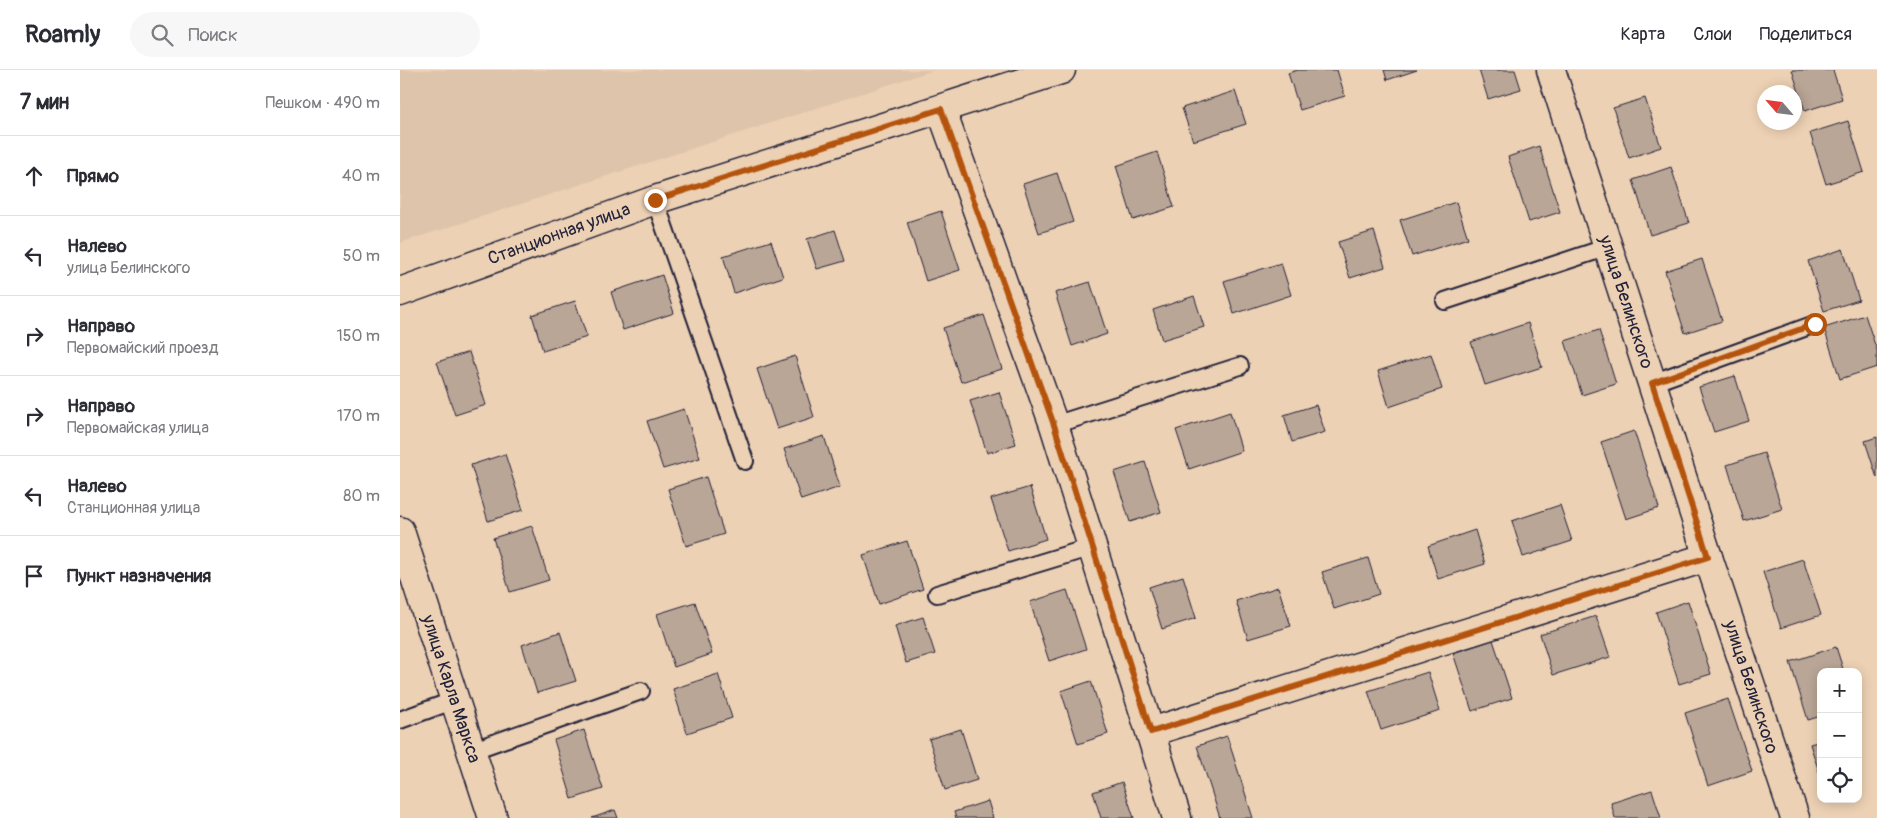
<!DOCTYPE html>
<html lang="ru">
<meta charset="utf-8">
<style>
body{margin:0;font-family:Pangolin,sans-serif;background:#f7f7f7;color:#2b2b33}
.controls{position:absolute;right:15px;bottom:15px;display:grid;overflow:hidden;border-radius:10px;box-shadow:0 2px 12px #0003}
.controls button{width:45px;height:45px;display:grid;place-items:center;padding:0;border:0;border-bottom:1px solid #e1e1e2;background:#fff;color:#2b2b33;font:25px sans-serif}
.compass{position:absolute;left:1357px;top:15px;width:45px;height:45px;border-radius:50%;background:#fff;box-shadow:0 2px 12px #0003;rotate:298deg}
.stop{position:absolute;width:15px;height:15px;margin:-11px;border:4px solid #b45309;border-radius:50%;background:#fff}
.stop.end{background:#b45309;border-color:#fff;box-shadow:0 1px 5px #0008}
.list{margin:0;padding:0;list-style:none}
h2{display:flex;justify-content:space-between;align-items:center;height:65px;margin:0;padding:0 20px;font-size:21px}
h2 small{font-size:16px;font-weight:400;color:#7c7c81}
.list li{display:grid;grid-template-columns:32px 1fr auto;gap:15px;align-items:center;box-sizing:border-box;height:80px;padding:0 20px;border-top:1px solid #e1e1e2}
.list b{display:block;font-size:19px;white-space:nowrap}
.list p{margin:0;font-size:16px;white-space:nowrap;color:#7c7c81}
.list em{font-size:16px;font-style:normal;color:#7c7c81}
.icon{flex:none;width:28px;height:28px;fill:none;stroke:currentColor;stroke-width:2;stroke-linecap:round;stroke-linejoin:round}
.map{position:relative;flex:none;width:1477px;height:748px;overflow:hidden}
header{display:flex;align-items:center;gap:30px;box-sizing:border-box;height:70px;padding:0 25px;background:#fff;border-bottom:1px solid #e1e1e2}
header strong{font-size:24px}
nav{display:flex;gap:28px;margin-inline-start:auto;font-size:18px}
.search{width:350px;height:45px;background:#f7f7f7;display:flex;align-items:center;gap:12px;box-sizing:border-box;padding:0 18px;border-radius:28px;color:#7c7c81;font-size:19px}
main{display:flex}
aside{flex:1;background:#fff}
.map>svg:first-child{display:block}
</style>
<header>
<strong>Roamly</strong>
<div class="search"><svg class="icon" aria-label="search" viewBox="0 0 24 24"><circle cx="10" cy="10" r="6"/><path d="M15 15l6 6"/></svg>Поиск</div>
<nav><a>Карта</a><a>Слои</a><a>Поделиться</a></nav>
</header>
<main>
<aside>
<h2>7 мин<small>Пешком · 490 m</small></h2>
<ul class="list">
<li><svg class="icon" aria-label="ahead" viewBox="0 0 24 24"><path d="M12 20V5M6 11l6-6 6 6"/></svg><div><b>Прямо</b></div><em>40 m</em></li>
<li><svg class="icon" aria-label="left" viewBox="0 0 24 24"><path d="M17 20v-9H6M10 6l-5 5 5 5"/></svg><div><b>Налево</b><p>улица Белинского</p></div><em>50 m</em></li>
<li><svg class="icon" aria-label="right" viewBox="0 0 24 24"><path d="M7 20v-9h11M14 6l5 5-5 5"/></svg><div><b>Направо</b><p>Первомайский проезд</p></div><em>150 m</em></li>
<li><svg class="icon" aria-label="right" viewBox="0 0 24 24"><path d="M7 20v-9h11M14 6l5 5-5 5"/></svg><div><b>Направо</b><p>Первомайская улица</p></div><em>170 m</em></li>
<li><svg class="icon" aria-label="left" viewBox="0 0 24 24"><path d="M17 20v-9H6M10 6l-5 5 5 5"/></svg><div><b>Налево</b><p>Станционная улица</p></div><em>80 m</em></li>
<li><svg class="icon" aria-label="arrive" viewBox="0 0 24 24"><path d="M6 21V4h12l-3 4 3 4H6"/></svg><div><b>Пункт назначения</b></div></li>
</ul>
</aside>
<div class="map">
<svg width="1477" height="748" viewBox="0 0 1477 748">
<rect width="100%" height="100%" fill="#edd1b4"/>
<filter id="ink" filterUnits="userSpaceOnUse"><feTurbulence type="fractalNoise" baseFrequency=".02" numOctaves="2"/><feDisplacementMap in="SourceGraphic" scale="10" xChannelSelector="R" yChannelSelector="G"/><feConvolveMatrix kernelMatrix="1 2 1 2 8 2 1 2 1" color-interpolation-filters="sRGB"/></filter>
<g filter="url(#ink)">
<polygon fill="#dec4ab" points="0,0 534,0 0,173"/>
<g fill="#baa696" stroke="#22223b">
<polygon points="898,0 937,0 945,26 900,40 888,3"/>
<polygon points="984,0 1017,0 987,10"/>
<polygon points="1079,0 1115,0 1121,19 1088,29"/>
<polygon points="1392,0 1433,0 1442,29 1405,41"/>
<polygon points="835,21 846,54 793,71 782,38"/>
<polygon points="1245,28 1261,77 1229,88 1213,38"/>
<polygon points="1448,51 1464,102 1426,114 1410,63"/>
<polygon points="1139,76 1160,142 1129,152 1108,87"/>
<polygon points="757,82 774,137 733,150 716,96"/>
<polygon points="1271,97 1289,153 1250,165 1233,110"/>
<polygon points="657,103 673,152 639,163 623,114"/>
<polygon points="1056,132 1068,168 1012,186 1000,150"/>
<polygon points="541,141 560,200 526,211 507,152"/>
<polygon points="435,160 445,191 417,199 407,169"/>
<polygon points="974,161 985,197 950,208 938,172"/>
<polygon points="371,171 383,207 334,223 323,186"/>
<polygon points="1443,179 1459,230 1424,241 1408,191"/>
<polygon points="1302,189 1322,251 1285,263 1265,201"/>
<polygon points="881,193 891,225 834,244 824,211"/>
<polygon points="262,205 274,243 223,260 211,222"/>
<polygon points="690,212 707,264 672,276 655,223"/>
<polygon points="794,226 804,257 762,270 753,240"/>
<polygon points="175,231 187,267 143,281 132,245"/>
<polygon points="584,245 602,299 561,312 543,258"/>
<polygon points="1465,245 1477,281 1477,297 1440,309 1424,258"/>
<polygon points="1128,253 1142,297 1085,315 1071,272"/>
<polygon points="1199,260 1216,314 1182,325 1165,271"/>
<polygon points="69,282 86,335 55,345 37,292"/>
<polygon points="1031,284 1042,319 989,337 978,301"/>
<polygon points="395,286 414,347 377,359 357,299"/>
<polygon points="1335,306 1349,351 1314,362 1299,317"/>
<polygon points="599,322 616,374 587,383 570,331"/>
<polygon points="916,335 925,362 892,372 884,345"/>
<polygon points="284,339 300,388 263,399 247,351"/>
<polygon points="830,342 842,381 789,399 776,360"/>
<polygon points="1234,361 1259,438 1226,449 1201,372"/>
<polygon points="424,366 440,417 401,430 384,379"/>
<polygon points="1477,367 1477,408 1465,371"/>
<polygon points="1364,383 1382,439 1344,451 1327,395"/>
<polygon points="105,384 123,440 88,451 71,395"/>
<polygon points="745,392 761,442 730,452 714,402"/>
<polygon points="306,407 324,464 286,476 268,419"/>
<polygon points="630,417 646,469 608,481 591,429"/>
<polygon points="1160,435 1172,471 1123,487 1112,451"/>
<polygon points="132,456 149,510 110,522 93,468"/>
<polygon points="1075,460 1085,494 1038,509 1028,476"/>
<polygon points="507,471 523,519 479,534 463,485"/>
<polygon points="968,488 979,524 934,539 922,502"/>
<polygon points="1403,489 1421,545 1381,558 1363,502"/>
<polygon points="783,506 796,548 762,559 749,517"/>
<polygon points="878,517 891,556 848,569 836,531"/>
<polygon points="667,520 686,579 649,591 630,532"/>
<polygon points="1288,531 1311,604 1279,614 1256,542"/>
<polygon points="295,532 312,584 274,597 257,544"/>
<polygon points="1196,546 1210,587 1153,605 1140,564"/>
<polygon points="523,547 535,584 506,593 495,556"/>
<polygon points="160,562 176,611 137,623 122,575"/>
<polygon points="1093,570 1112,628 1072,641 1053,583"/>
<polygon points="1436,577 1444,602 1421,602 1421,646 1408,650 1390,592"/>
<polygon points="1028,602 1040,641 981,660 968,621"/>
<polygon points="318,604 332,648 287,663 273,619"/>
<polygon points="691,611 708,664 678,674 661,621"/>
<polygon points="1328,629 1352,701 1308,716 1285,643"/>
<polygon points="561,659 577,710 545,720 529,669"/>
<polygon points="184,660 203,719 172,729 154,670"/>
<polygon points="827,666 853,748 820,748 797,676"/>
<polygon points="1421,671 1421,708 1410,674"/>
<polygon points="722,712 734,748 701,748 693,722"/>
<polygon points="1252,720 1261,748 1215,748 1211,733"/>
<polygon points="588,731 593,748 556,748 554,742"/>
<polygon points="215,740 218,748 192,748"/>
</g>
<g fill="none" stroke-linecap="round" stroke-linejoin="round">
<defs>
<g id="service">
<polyline points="255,130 345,391"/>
<polyline points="1045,231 1208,177"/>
<polyline points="1252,313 1415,254"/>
<polyline points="654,355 840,296"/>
<polyline points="537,524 692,477"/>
<polyline points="0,650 55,630"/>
<polyline points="71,681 241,621"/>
</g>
<g id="minor">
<polyline points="1151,0 1308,487 1395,748"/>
<polyline points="541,39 654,355 777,748"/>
<polyline points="0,222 255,130 661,0"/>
<polyline points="0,461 93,748"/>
<polyline points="751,662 1308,487"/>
</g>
</defs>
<use href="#service" stroke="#22223b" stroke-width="20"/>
<use href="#minor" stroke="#22223b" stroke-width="31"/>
<use href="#service" stroke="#edd1b4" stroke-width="16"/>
<use href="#minor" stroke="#edd1b4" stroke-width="28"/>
</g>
</g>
<g fill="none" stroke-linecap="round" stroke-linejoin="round" filter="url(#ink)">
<polyline stroke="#b45309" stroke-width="6" points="255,130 541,39 654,355 751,662 1308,487 1252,313 1415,254"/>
</g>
<g text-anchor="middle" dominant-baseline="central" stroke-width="5" stroke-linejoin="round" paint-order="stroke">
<g font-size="18" fill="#22223b" stroke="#edd1b4">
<text transform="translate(159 164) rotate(-20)">Станционная улица</text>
<text transform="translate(1226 232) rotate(72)">улица Белинского</text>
<text transform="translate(1351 617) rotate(72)">улица Белинского</text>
<text transform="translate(51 619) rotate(72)">улица Карла Маркса</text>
</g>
</g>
</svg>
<div class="controls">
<button>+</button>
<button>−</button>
<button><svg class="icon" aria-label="locate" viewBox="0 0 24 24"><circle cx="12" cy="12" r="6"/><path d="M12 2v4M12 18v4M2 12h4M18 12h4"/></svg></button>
</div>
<svg class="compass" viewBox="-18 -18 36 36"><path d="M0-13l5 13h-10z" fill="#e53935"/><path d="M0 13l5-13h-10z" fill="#7c7c81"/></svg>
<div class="stop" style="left:1415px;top:254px"></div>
<div class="stop end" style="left:255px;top:130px"></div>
</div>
</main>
